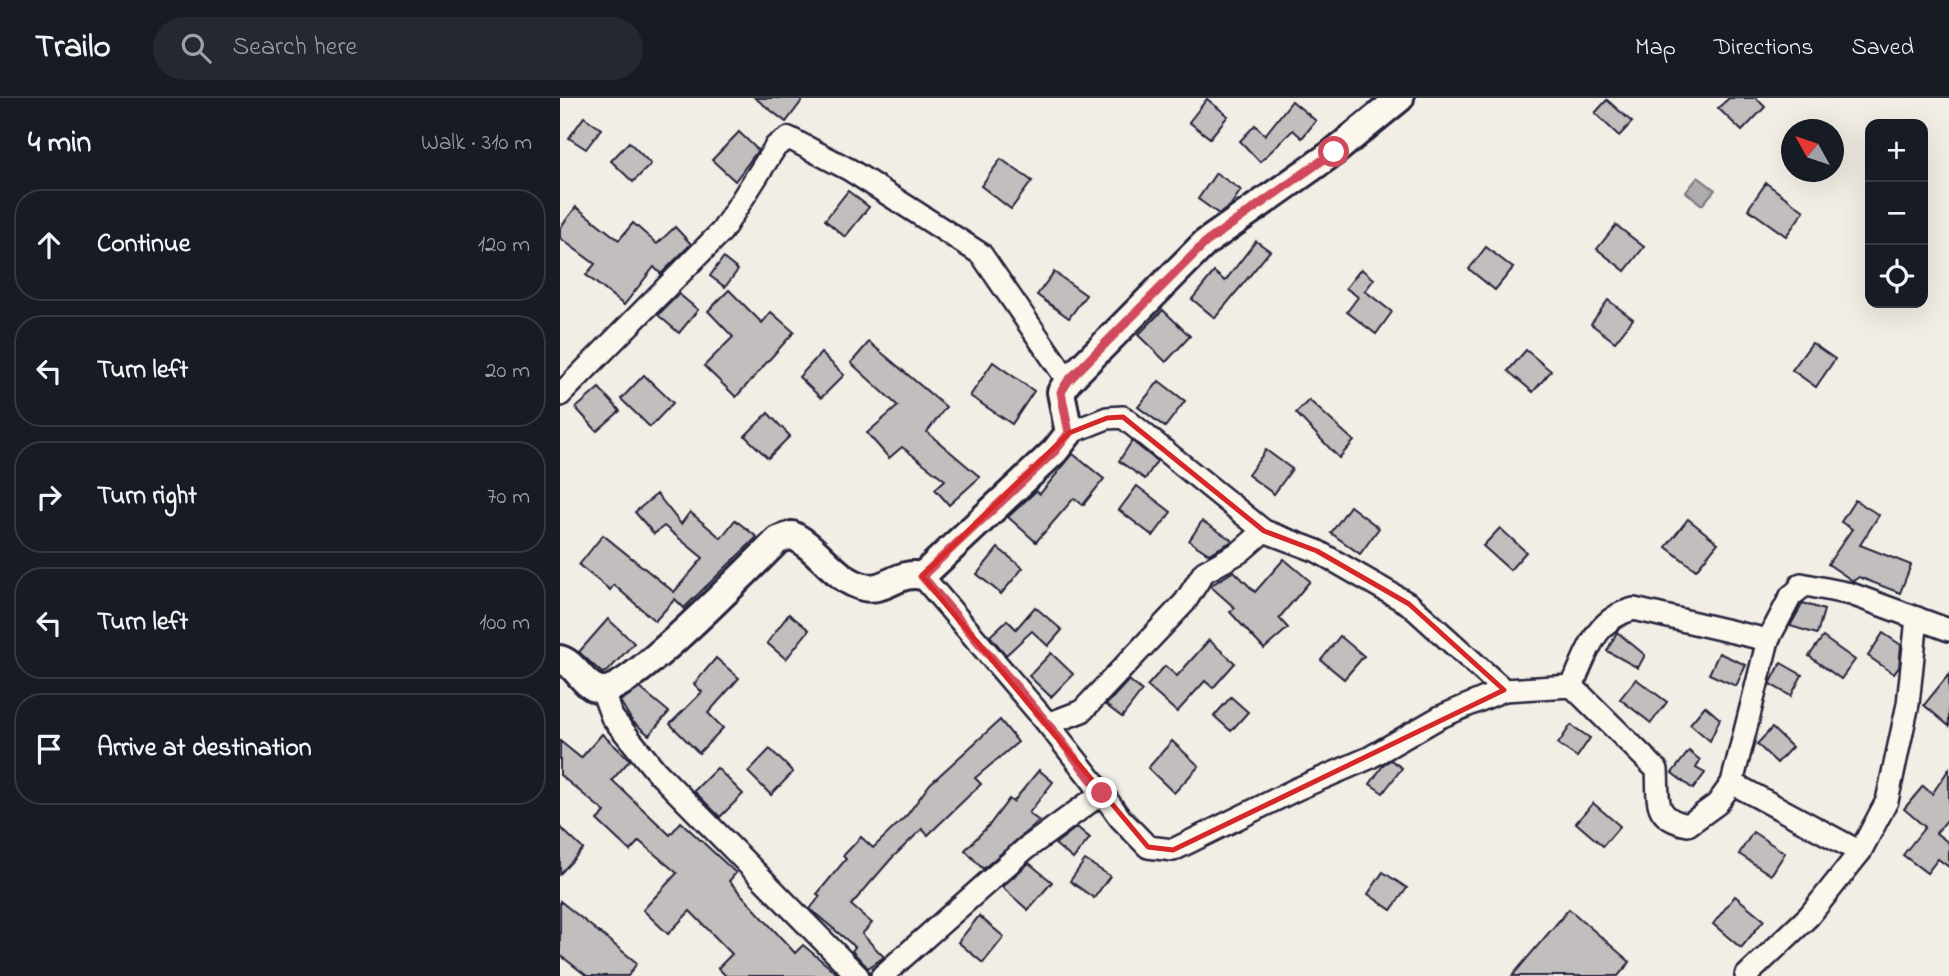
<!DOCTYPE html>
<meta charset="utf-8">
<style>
body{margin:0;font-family:"Indie Flower",sans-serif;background:#242831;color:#f1f3f6}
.controls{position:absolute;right:21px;top:21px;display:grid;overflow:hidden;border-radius:14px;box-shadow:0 7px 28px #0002}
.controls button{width:63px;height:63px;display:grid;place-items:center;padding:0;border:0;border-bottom:2px solid #363941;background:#171b24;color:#f1f3f6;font:35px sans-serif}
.compass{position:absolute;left:1221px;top:21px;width:63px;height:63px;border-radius:50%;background:#171b24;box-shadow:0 7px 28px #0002;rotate:310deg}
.stop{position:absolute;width:21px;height:21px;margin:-16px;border:5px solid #d1495b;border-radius:50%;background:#fff}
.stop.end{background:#d1495b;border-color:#fff;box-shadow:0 2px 7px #0008}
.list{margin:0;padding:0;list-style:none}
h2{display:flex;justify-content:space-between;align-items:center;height:91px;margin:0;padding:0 28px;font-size:30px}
h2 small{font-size:23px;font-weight:400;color:#9ea1a6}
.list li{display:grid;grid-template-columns:46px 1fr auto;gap:21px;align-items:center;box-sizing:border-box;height:112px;margin:0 14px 14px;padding:0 14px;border:2px solid #363941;border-radius:28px}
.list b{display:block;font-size:26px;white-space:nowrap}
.list em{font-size:23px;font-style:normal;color:#9ea1a6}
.icon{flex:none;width:38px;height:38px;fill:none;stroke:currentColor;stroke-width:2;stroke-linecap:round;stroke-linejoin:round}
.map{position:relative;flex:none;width:1389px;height:878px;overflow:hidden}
header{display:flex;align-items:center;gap:42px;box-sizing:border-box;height:98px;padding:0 35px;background:#171b24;border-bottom:2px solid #363941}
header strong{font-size:33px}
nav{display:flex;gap:38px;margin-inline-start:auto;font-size:24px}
.search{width:490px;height:63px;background:#242831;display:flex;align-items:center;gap:18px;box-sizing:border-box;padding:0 24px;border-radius:38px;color:#9ea1a6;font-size:26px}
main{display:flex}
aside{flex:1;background:#171b24}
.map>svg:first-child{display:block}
</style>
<header>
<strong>Trailo</strong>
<div class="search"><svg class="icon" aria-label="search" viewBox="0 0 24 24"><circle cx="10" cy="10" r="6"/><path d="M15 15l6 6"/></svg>Search here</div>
<nav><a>Map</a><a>Directions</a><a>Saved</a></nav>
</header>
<main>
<aside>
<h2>4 min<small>Walk · 310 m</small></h2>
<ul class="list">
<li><svg class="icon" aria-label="ahead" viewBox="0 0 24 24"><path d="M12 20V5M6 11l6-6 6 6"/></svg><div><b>Continue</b></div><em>120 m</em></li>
<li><svg class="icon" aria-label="left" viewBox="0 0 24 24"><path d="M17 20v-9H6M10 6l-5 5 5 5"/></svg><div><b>Turn left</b></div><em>20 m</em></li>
<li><svg class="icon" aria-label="right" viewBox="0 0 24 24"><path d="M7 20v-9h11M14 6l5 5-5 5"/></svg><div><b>Turn right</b></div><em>70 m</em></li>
<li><svg class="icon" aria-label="left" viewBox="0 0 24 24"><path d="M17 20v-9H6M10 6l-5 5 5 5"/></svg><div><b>Turn left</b></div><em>100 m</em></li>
<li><svg class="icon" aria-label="arrive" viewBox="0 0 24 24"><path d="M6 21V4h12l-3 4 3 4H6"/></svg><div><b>Arrive at destination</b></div></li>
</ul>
</aside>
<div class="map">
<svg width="1389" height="878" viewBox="0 0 1389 878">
<rect width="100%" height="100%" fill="#f2eee5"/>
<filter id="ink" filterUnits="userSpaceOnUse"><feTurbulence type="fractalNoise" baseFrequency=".0143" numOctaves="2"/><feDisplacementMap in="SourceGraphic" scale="14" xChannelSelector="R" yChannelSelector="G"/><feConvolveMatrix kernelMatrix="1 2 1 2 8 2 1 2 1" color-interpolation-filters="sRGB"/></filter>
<g filter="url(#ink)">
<polygon fill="#aeabad" stroke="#76747f" stroke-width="2" points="1138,79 1155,92 1142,107 1126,94"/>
<g fill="#c2bebe" stroke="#22223b" stroke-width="2">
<polygon points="195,0 244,0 226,24"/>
<polygon points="1169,0 1196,0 1205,9 1182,33 1158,10"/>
<polygon points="647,1 668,18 650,40 629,24"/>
<polygon points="1047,2 1072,24 1059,38 1035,15"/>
<polygon points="732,3 756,23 742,40 733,32 700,64 680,43 695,27 705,37"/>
<polygon points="24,19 41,31 26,51 9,40"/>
<polygon points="179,34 198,52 175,83 152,62"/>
<polygon points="69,44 91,66 73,84 51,63"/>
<polygon points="441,61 472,83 451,111 421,88"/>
<polygon points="656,75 681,92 670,108 659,116 638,101"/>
<polygon points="1206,85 1244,113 1226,138 1188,111"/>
<polygon points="288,93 309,109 285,139 265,122"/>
<polygon points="16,109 59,142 73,125 97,146 115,129 131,146 101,176 94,169 64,207 26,177 35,166 0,140 0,130"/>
<polygon points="1056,127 1084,149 1065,173 1037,151"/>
<polygon points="696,143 710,153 655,220 632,201 654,174 665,183"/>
<polygon points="926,149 953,170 935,192 909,171"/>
<polygon points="163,160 178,172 165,189 150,178"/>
<polygon points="801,171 814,181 805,193 832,214 816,236 787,214 798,199 786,190"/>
<polygon points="494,174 526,197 509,220 477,197"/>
<polygon points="169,192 202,225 211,214 234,234 176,299 144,268 173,239 148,213"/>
<polygon points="119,196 138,212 119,235 98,217"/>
<polygon points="1048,202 1073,221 1055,244 1031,226"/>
<polygon points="603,212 630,238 606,264 578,237"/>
<polygon points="309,244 386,309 367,334 420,379 389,407 375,391 385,382 342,349 329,360 307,335 338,308 291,265"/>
<polygon points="1252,245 1275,261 1256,289 1232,272"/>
<polygon points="966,252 991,273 973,294 948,273"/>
<polygon points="261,255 284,277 261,300 239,279"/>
<polygon points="433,264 474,293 452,326 410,298"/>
<polygon points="84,277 113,305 90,329 61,301"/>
<polygon points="599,283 625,303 605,329 578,309"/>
<polygon points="39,290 60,313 37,333 16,310"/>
<polygon points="749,302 794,343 779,360 736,315"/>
<polygon points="208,315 230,338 208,360 185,338"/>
<polygon points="572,343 597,363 585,381 559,363"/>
<polygon points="706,352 732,371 714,396 688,377"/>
<polygon points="513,356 544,381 523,407 514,400 476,444 448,419 476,393 480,396"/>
<polygon points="577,388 611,414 593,438 559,412"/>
<polygon points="97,396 121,426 130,414 161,440 175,422 197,439 124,510 115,501 95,523 54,487 50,492 19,467 43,437 114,494 143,460 104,428 94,436 75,414"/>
<polygon points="1295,402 1319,417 1300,447 1351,467 1340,495 1299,479 1293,483 1268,466 1292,431 1281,424"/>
<polygon points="790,408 819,430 800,456 771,435"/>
<polygon points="1128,421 1158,445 1136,472 1106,449"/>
<polygon points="642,423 672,442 671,444 649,456 629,443"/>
<polygon points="940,430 966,454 950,472 923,448"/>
<polygon points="438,450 463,470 441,496 417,476"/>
<polygon points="724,461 750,483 719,520 728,530 704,551 670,514 675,510 650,488 674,473 695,494"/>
<polygon points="1243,505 1264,512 1257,536 1230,528"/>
<polygon points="475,509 502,532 488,548 472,533 446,557 430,538 447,522 456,531"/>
<polygon points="229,516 249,532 226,561 207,545"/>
<polygon points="48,521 74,545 48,573 42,575 19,554"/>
<polygon points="1057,534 1085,557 1078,570 1047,553"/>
<polygon points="1323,535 1341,547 1339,569 1334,576 1308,558"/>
<polygon points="780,538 804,558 784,581 761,562"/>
<polygon points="1263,539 1295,562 1281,581 1249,558"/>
<polygon points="649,542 675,565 653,590 645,583 617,614 587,588 605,568 617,578"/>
<polygon points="491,555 513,576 491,599 469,578"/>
<polygon points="1159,555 1186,567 1176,588 1149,576"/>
<polygon points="156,560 179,580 148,615 163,630 139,655 110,626 142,594 134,586"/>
<polygon points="1221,565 1242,577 1231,598 1210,586"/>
<polygon points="1389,576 1389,628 1364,607"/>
<polygon points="1076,581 1107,604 1091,625 1060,601"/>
<polygon points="569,582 582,593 562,619 546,607"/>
<polygon points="80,590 109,614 89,637 72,623 60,603"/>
<polygon points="671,599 688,614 671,633 654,618"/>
<polygon points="1145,608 1160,621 1150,643 1130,626"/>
<polygon points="440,622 458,644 415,680 421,686 368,737 362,731 331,761 291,807 312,825 302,836 324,859 308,870 292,853 295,849 250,811 260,798 257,796 286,761 283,758 301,739 313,750 347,717 370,686"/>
<polygon points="1011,627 1030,640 1017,659 998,646"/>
<polygon points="1212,630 1232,649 1217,665 1197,646"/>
<polygon points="42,636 70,662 52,682 110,737 121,724 176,775 169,783 235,855 243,847 280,878 166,878 158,870 172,856 130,813 108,836 83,812 117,775 79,743 70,753 37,722 45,714 0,677 0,643 21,660"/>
<polygon points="612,643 639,668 614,695 588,670"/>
<polygon points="210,651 233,674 211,697 188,674"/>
<polygon points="1129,653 1140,662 1136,670 1145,675 1133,691 1112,675"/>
<polygon points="831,662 842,670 823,695 810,686 824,666"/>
<polygon points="157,670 183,696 160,719 134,693"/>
<polygon points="1389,671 1389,720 1376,735 1389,745 1389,769 1378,761 1367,775 1343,757 1365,729 1344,711 1363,688 1372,696"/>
<polygon points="479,672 493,684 469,715 479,723 423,771 405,752 430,726 449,701 453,704"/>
<polygon points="1033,705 1060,728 1043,748 1016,725"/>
<polygon points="0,729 23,751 0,776"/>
<polygon points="517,729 530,740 513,761 495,746"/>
<polygon points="1193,734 1225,755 1211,777 1179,756"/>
<polygon points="525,762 550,778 534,800 510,783"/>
<polygon points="469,765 492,784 468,812 442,789"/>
<polygon points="823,774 847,790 831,812 808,796"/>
<polygon points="1175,798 1204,822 1181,850 1153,826"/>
<polygon points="0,803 77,865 68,878 27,878 0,857"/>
<polygon points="1009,811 1070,864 1058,878 952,878"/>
<polygon points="419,818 444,839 423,865 398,844"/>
</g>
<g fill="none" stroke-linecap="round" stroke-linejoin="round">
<defs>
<g id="minor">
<polyline points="0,297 162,133 216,48 229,40 290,72 421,156 508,283"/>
<polyline points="509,335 547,320 563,319 704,433 757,453 849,506 944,592"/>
<polyline points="362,478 488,626 522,613 625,504 644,474 680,454 704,433"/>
<path d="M 1012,588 C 1027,555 1035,520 1074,511 L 1208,542 L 1231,498 L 1242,489 L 1241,486 L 1291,496 L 1389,532"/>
<polyline points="42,592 52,619 95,672 298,878"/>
<polyline points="1172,685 1300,754"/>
<path d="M 542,695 L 560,720 L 588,749 L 613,752 L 737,691 L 809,660 L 880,619 L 944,592 L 1012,588 L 1097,672 C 1099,702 1092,720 1128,727 L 1157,706 L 1172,685 L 1208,542"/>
<polyline points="322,878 464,752 542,695 488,626"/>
<polyline points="1186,878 1249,818 1300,754 1327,703 1348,606 1357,520"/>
</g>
<path id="tertiary" d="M 0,561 C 16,565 24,591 42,592 C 71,593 192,467 218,442 L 232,437 C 259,450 275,482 304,489 C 326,494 339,472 362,478 L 495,353 L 509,335 L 501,294 L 508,283 L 645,145 L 774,54 L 840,0"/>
</defs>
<use href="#minor" stroke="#22223b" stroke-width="26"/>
<use href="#tertiary" stroke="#22223b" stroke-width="32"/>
<use href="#minor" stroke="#fbf7ec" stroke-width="21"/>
<use href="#tertiary" stroke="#fbf7ec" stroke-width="26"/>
</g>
</g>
<g fill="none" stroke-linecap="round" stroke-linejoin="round" filter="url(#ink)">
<polyline stroke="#d1495b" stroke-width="9" points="542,695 488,626 362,478 495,353 509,335 501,294 508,283 645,145 774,54"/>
</g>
<path fill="none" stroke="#d62828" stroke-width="5" stroke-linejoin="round" d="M 563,319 L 704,433 L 757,453 L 849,506 L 944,592 L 613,752 L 588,749 L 362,478 L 509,335 L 547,320 Z"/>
</svg>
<div class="controls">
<button>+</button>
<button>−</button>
<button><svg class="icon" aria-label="locate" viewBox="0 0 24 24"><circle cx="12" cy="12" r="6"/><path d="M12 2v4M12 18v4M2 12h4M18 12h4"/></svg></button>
</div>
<svg class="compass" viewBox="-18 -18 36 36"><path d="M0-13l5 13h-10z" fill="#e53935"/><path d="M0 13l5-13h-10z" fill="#9ea1a6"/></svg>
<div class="stop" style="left:774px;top:54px"></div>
<div class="stop end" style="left:542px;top:695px"></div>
</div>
</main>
